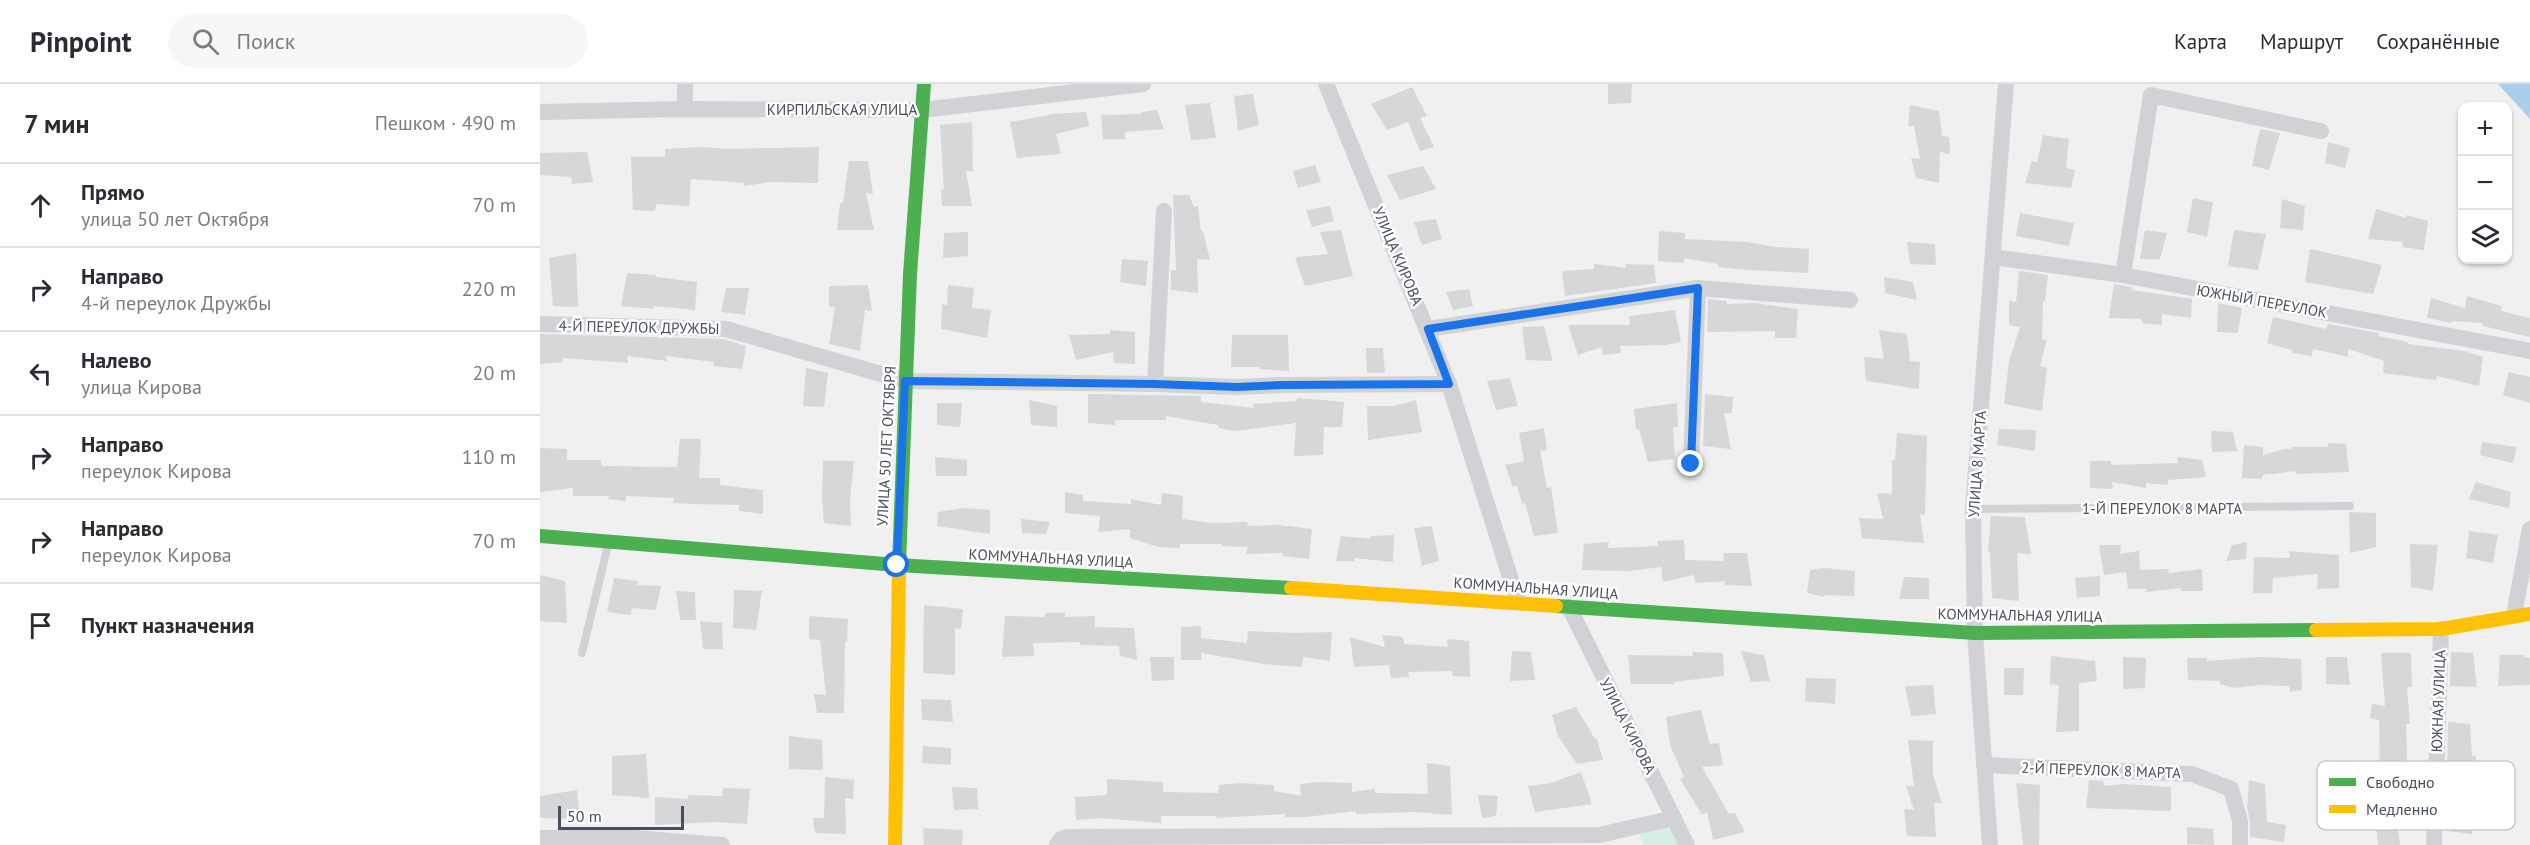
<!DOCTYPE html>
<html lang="ru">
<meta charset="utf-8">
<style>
body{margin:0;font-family:"PT Sans",sans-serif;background:#f7f7f7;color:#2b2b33}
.controls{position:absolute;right:18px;top:18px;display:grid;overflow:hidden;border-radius:12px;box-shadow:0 2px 4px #0004}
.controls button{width:54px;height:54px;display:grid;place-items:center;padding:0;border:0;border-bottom:2px solid #e1e1e2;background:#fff;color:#2b2b33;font:30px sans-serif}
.scale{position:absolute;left:18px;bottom:15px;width:126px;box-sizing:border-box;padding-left:6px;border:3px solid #474e5d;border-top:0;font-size:16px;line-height:21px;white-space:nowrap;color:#474e5d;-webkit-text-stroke:4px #fff;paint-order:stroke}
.stop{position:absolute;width:18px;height:18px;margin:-14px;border:4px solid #1a73e8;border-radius:50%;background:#fff}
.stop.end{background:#1a73e8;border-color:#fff;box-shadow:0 2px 6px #0008}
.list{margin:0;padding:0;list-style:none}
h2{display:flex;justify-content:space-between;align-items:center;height:78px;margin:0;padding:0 24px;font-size:26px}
h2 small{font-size:20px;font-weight:400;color:#7c7c81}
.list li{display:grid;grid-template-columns:39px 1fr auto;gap:18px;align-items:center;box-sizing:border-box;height:84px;padding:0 24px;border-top:2px solid #e1e1e2}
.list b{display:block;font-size:22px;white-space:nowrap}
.list p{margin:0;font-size:20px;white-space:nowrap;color:#7c7c81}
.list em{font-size:20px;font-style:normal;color:#7c7c81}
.icon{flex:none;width:33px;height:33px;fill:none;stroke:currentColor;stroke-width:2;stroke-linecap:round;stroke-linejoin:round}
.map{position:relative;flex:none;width:1990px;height:761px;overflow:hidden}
header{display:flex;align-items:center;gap:36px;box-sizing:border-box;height:84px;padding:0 30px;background:#fff;border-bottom:2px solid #e1e1e2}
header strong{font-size:28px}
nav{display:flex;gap:33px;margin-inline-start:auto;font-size:21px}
.search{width:420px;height:54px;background:#f7f7f7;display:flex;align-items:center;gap:15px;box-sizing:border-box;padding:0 21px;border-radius:33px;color:#7c7c81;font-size:22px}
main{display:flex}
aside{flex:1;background:#fff}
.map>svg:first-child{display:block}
</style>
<header>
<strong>Pinpoint</strong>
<div class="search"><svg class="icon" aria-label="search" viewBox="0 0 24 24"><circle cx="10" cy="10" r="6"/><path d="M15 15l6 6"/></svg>Поиск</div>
<nav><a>Карта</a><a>Маршрут</a><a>Сохранённые</a></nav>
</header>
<main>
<aside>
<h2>7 мин<small>Пешком · 490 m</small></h2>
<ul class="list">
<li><svg class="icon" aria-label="ahead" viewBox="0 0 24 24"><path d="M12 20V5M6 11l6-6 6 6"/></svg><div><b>Прямо</b><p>улица 50 лет Октября</p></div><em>70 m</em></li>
<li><svg class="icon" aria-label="right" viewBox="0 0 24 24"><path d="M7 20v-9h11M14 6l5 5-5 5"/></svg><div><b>Направо</b><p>4-й переулок Дружбы</p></div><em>220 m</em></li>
<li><svg class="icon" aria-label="left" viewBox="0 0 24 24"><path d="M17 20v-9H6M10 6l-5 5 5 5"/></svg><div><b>Налево</b><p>улица Кирова</p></div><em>20 m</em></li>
<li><svg class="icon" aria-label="right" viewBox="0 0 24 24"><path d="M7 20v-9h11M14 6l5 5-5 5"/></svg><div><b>Направо</b><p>переулок Кирова</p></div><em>110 m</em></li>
<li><svg class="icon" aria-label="right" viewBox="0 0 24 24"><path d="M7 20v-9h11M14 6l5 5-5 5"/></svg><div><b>Направо</b><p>переулок Кирова</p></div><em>70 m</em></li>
<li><svg class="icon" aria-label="arrive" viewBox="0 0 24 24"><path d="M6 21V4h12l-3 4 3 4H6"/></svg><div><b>Пункт назначения</b></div></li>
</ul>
</aside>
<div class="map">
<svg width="1990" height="761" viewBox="0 0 1990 761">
<rect width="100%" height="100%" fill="#f1f0f0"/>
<polygon fill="#d5efe5" points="1123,741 1132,742 1142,761 1104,761 1099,751"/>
<polygon fill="#aacfed" points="1958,0 1990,0 1990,35"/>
<g fill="#d6d7d9">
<polygon points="1068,0 1092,0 1091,19 1068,20"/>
<polygon points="872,3 887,32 880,34 894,63 880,67 868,38 847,46 831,20"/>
<polygon points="713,10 719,41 698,47 694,12"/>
<polygon points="670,19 676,54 651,56 645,21"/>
<polygon points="1370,21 1399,27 1402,52 1409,53 1410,70 1400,68 1399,99 1376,94 1371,74 1380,75 1374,42 1368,42"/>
<polygon points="617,26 624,45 585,48 585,55 563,55 561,31 602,30 601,28"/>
<polygon points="546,28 549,42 516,50 521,70 477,74 470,38 514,30"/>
<polygon points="432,38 433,87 426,87 432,122 402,122 401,105 404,105 400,41"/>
<polygon points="1720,45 1740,49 1729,86 1712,82"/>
<polygon points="1503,51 1529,55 1526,84 1535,86 1531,104 1485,99 1492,77 1497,78"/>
<polygon points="1788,58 1810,64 1805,84 1785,79"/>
<polygon points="161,63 188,65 279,63 278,99 230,98 204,102 204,99 151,95 149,122 116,120 115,127 93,126 91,73 125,73 125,65"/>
<polygon points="47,68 53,98 32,100 31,93 0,91 0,69"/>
<polygon points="309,77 328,77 333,110 326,109 334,146 297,146 300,119 303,119"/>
<polygon points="775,81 781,98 758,104 753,87"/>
<polygon points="883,82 896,105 860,116 847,91"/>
<polygon points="633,111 649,111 654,123 658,122 661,147 663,147 670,176 657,175 658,209 631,206 631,186 636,186"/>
<polygon points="1653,114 1673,118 1667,153 1647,148"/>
<polygon points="1742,115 1765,122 1763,146 1740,144"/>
<polygon points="790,122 794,137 772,143 766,126"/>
<polygon points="1836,125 1866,134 1866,131 1888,137 1884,166 1862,163 1863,158 1828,155"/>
<polygon points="1480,129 1534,139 1529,162 1476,152"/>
<polygon points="896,135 902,155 882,161 874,138"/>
<polygon points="801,146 813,192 765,202 755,173 788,170 780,148"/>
<polygon points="1605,146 1627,149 1620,175 1600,175"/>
<polygon points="1694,146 1726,150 1718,186 1688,182"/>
<polygon points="1119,147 1145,149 1145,155 1207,158 1236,163 1269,165 1268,189 1207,186 1178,183 1178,180 1144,174 1144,179 1118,177"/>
<polygon points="428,148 428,172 403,174 404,149"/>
<polygon points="1367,158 1395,160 1396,181 1370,180"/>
<polygon points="1770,165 1842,181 1833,210 1765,198"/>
<polygon points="36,169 38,223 13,222 9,174"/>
<polygon points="582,175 608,177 606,202 580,198"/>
<polygon points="1054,180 1086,184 1086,180 1114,181 1116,199 1025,212 1022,187 1054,185"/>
<polygon points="1479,187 1508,191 1505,217 1503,217 1502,255 1507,256 1500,282 1507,284 1502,327 1464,320 1469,277 1480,243 1469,241 1469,217 1476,218"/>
<polygon points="87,189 116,191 116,193 157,198 155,226 114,222 114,225 81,222"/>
<polygon points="1344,193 1373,198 1377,216 1345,209"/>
<polygon points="1574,200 1592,203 1592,206 1652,215 1651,234 1622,230 1622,241 1602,239 1602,235 1569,234"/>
<polygon points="328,201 332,227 325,226 320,267 289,260 295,223 289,223 289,202"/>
<polygon points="408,201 434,204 432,224 451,226 447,254 401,245 402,220 407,221"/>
<polygon points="186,204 209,204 205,231 181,228"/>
<polygon points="929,205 933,222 913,226 906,208"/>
<polygon points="1927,212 1962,222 1961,227 1990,234 1990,253 1943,242 1943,239 1912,237 1912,239 1887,234 1891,214 1925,224"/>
<polygon points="1168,215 1187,217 1187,220 1214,219 1258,225 1256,254 1235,254 1235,247 1167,248"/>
<polygon points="1678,219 1702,224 1698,249 1677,248"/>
<polygon points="1135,226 1141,258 1126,261 1080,262 1081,269 1063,271 1062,263 1038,271 1028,241 1090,241 1089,232"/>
<polygon points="1733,233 1786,245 1788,240 1839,249 1839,252 1868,258 1868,260 1924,267 1943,273 1939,302 1897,292 1896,296 1843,289 1844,277 1808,265 1808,273 1773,265 1772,272 1752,269 1752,266 1727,259"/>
<polygon points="1004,242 1013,277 986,276 982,243"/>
<polygon points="570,246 595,248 595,280 574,279 573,268 536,276 529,251 570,250"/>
<polygon points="1339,246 1367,250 1370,277 1380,278 1379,305 1326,297 1324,273 1344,275"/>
<polygon points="0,250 184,255 206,262 202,285 173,282 174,278 126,272 127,277 87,272 88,279 23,274 23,278 0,280"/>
<polygon points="692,251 748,251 749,287 720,285 720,283 691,283"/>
<polygon points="826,264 843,264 845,289 827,289"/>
<polygon points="266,284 288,289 284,323 263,322"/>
<polygon points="1969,288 1990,293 1990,319 1963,311"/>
<polygon points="970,294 978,322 956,326 947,297"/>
<polygon points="548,310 661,312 661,318 714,324 713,320 757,317 757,314 783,316 804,318 802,343 784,343 783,371 754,372 756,339 696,347 679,344 678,341 626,332 626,336 575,336 575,341 548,339"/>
<polygon points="1165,310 1193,313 1192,329 1184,329 1191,365 1163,362"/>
<polygon points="489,316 517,322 517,343 491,341"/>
<polygon points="876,316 882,348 828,356 827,322 854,322"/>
<polygon points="397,319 422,319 420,343 397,341"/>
<polygon points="1137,319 1138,343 1133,343 1135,375 1108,378 1099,345 1096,346 1094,325"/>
<polygon points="1004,344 1007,366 1000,367 1007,404 1011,403 1018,449 994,452 985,419 982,420 977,402 973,403 965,381 984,377 979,349"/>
<polygon points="1459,345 1496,346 1495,367 1457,361"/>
<polygon points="1671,347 1693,348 1697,367 1672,368"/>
<polygon points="1357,349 1387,352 1385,431 1380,430 1384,459 1322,454 1319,434 1343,435 1337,409 1352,410 1352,376 1355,376"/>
<polygon points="140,355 161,355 159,394 180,394 180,401 223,406 223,430 199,427 199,421 155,420 133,419 134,414 86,412 86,417 68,415 69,412 33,412 33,404 0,408 0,364 27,365 27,376 61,376 61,382 137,383"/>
<polygon points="1942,358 1977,363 1973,379 1940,371"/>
<polygon points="1788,359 1806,360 1809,388 1756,390 1755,387 1723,391 1722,395 1702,394 1704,361 1723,363 1723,371 1744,365 1751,365 1751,363 1788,363"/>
<polygon points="395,373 427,376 427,392 396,392"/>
<polygon points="1637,373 1662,376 1666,393 1628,396 1628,401 1606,399 1606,404 1572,398 1573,405 1550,404 1550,377 1571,377 1571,381 1606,380 1638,379"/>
<polygon points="283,377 314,377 310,416 311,442 284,439 282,413"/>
<polygon points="1936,398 1971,408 1969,424 1929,415"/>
<polygon points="525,408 543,411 543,417 591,420 591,415 621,421 622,409 643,412 642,435 673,439 708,438 707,442 739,441 772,445 769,475 743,472 743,469 706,470 708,463 682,462 682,460 640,460 640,464 618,463 590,454 590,445 558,448 560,432 525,429"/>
<polygon points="425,424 450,426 450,450 397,442 398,428"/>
<polygon points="1809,428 1836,429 1836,463 1810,469"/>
<polygon points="1451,432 1485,433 1491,470 1477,469 1479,517 1452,514 1450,468 1448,468"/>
<polygon points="481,435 510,438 506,450 482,449"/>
<polygon points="892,442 899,477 882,482 874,444"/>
<polygon points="1929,447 1958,451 1953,479 1926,474"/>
<polygon points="854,451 853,478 814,474 814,477 796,477 801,452 830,455 830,452"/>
<polygon points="1144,456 1145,476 1184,477 1183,469 1207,469 1212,502 1185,501 1185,497 1155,499 1154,491 1123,498 1121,483 1090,487 1042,486 1044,460 1069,458 1068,464 1118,462 1117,457"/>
<polygon points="1707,458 1706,475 1686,477 1692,461"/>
<polygon points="1870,460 1898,461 1893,507 1871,503"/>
<polygon points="1559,461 1581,461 1580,470 1599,467 1600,486 1629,485 1628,489 1662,485 1663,507 1641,507 1641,504 1606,508 1606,505 1588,505 1586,488 1564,491"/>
<polygon points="1749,467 1799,471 1799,504 1777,505 1778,490 1733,494 1732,509 1713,509 1714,473 1750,474"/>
<polygon points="1285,484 1315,487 1314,512 1284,511 1284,513 1267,509 1270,486"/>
<polygon points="0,491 25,497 27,539 0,537"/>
<polygon points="1560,492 1560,512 1537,514 1535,494"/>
<polygon points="1364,493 1389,494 1389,515 1359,515"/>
<polygon points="74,494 98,497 97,501 121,502 116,526 92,524 91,531 67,528"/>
<polygon points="194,506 222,507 216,546 193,544"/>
<polygon points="136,507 155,508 156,536 140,536"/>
<polygon points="384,521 423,525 421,545 415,544 415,591 383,589"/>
<polygon points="505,529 525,529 525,533 555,532 555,543 594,544 597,576 580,572 579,562 540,561 540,558 493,559 494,572 462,573 465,532 505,533"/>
<polygon points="269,532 308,535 307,557 305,557 304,629 277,629 274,610 286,611 280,556 269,555"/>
<polygon points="160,537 182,539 183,565 163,565"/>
<polygon points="661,542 661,554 707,559 708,547 757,549 792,548 790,577 763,573 762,583 724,580 661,569 662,576 641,576 641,543"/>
<polygon points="842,551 863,553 864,560 908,563 907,555 929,557 930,593 913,592 912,587 868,588 869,593 851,594 849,581 814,583 810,553 845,563"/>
<polygon points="972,567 991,568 995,596 970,597"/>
<polygon points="1201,567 1224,571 1230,597 1211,598"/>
<polygon points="1152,568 1183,569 1184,592 1133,598 1134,600 1091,600 1088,571 1153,572"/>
<polygon points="1911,568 1933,569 1937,603 1910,602"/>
<polygon points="1841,569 1871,569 1872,603 1867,603 1870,640 1866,640 1868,696 1866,709 1860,709 1863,742 1858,741 1860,761 1838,761 1834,721 1838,690 1840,690 1839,636 1830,634 1832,620 1845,622"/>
<polygon points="1960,571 1984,571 1984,573 1990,574 1990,601 1958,602"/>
<polygon points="1511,572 1555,577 1557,597 1539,599 1539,647 1516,648 1519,601 1510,600"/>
<polygon points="610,573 634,573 634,596 612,597"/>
<polygon points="1583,573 1606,574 1605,604 1583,605"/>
<polygon points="1721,573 1761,575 1762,606 1750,608 1749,602 1718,601 1694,604 1680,600 1680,597 1648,596 1647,574 1667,574 1667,577"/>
<polygon points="1786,573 1807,573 1810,601 1786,600"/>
<polygon points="1464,584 1484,584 1483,611 1464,611"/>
<polygon points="1266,594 1296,595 1295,620 1265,617"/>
<polygon points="1393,601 1396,630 1371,632 1365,602"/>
<polygon points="381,615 411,616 413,638 382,636"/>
<polygon points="1036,623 1055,655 1057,655 1063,676 1037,680 1018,652 1012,631"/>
<polygon points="1161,626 1170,660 1179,659 1183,681 1162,683 1189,730 1195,729 1205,748 1173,756 1167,728 1162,731 1140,695 1144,693 1130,661 1126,633"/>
<polygon points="1908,638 1930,640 1932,672 1936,672 1932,699 1907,699"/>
<polygon points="249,652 282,656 283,686 249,685"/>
<polygon points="1368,656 1393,657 1393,691 1402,719 1394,719 1396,753 1367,752 1364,725 1374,726 1366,702 1374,702"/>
<polygon points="383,662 411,664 411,681 382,679"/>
<polygon points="106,670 109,714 72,711 72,672"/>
<polygon points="887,679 910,682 912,731 876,728 816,730 816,727 766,733 745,733 745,730 676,734 677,732 621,732 621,739 563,734 536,736 535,713 567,711 567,695 623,698 623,708 678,709 679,701 700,699 734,701 734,707 761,712 760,700 778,698 812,699 812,708 835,705 835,709 888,710"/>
<polygon points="1041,688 1052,720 995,728 988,702 1011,699"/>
<polygon points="285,693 314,696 313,715 305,714 306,750 275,749 273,734 284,734"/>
<polygon points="1549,696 1563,697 1564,702 1583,700 1631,703 1631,727 1546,724"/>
<polygon points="1709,696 1725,700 1727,738 1746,741 1744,758 1710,753 1710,737 1707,723"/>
<polygon points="1476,699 1500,701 1499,761 1483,761"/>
<polygon points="412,703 437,704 438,725 414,726"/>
<polygon points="183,704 210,705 207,740 175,738 115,741 115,713 148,715 148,711 182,712"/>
<polygon points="37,706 40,735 0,734 0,712"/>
<polygon points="938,711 958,712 956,732 942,734"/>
<polygon points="1933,723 1932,750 1906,747 1906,729"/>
<polygon points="1647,743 1673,745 1674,761 1647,760"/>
<polygon points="383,744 423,746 422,761 384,761"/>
</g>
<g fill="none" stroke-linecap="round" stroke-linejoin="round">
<g stroke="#d1d2d6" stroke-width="8">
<polyline points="1433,425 1810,422"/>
<polyline points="42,569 68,461"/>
</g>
<g stroke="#d1d2d6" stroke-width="16">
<polyline points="145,0 145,25"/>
<polyline points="786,0 909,300 978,518"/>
<polyline points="0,28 145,25 382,26 603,0"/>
<polyline points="1453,173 1583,191 1990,267"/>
<polyline points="1583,191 1611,11 1781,47"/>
<polyline points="0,240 186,245 365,297 615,300 697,303 743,301 909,300"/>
<polyline points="888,245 1158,204 1310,216"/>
<polyline points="615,300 624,127"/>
<polyline points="1151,380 1158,204"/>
<polyline points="1029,523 1147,761"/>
<polyline points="1974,531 1990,445"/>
<polyline points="1444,681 1652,690 1691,705 1700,737 1700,761"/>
<polyline points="0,754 94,754 182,761"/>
<polyline points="517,761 521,755 527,753 1059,751 1134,734"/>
<polyline points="1450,761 1435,549 1433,425 1466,0"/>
<polyline points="1894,761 1901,545"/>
</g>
<g stroke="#4caf50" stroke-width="14">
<polyline points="0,452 357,481 751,504"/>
<polyline points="359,480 370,190 384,0"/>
<polyline points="1016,522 1435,549 1776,546"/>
</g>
<g stroke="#ffc107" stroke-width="14">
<polyline points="751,504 1016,522"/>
<polyline points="1776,546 1901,545 1990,530"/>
<polyline points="355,761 359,480"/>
</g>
</g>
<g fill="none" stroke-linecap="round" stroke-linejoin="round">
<polyline stroke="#1a73e8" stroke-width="8" points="357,481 365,297 615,300 697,303 743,301 909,300 888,245 1158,204 1151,380"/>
</g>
<g text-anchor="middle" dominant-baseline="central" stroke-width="5" stroke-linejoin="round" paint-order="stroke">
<g font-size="15" fill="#474e5d" stroke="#fff">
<text x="302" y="25">КИРПИЛЬСКАЯ УЛИЦА</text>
<text transform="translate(858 172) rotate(67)">УЛИЦА КИРОВА</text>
<text transform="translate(1722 217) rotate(10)">ЮЖНЫЙ ПЕРЕУЛОК</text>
<text transform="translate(99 243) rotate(1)">4-Й ПЕРЕУЛОК ДРУЖБЫ</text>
<text transform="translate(346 362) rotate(-87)">УЛИЦА 50 ЛЕТ ОКТЯБРЯ</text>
<text transform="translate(1437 380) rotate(-86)">УЛИЦА 8 МАРТА</text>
<text x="1622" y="424">1-Й ПЕРЕУЛОК 8 МАРТА</text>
<text transform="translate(511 474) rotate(3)">КОММУНАЛЬНАЯ УЛИЦА</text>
<text transform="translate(996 504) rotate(4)">КОММУНАЛЬНАЯ УЛИЦА</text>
<text transform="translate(1480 531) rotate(1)">КОММУНАЛЬНАЯ УЛИЦА</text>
<text transform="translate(1898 617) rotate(-88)">ЮЖНАЯ УЛИЦА</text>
<text transform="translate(1088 642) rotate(63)">УЛИЦА КИРОВА</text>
<text transform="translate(1561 686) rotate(2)">2-Й ПЕРЕУЛОК 8 МАРТА</text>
</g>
</g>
<rect x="1777" y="677" width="198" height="69" rx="9" fill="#fff" stroke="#c8cace" stroke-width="1.5"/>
<rect x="1789" y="694" width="27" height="8" fill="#4caf50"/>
<rect x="1789" y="721" width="27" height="8" fill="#ffc107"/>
<g font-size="16" fill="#474e5d">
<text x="1826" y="704">Свободно</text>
<text x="1826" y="731">Медленно</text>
</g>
</svg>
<div class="controls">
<button>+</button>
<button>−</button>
<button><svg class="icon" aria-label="layers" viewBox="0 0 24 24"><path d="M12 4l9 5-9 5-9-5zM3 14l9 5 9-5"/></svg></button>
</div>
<div class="scale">50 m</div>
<div class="stop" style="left:357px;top:481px"></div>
<div class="stop end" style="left:1151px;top:380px"></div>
</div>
</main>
